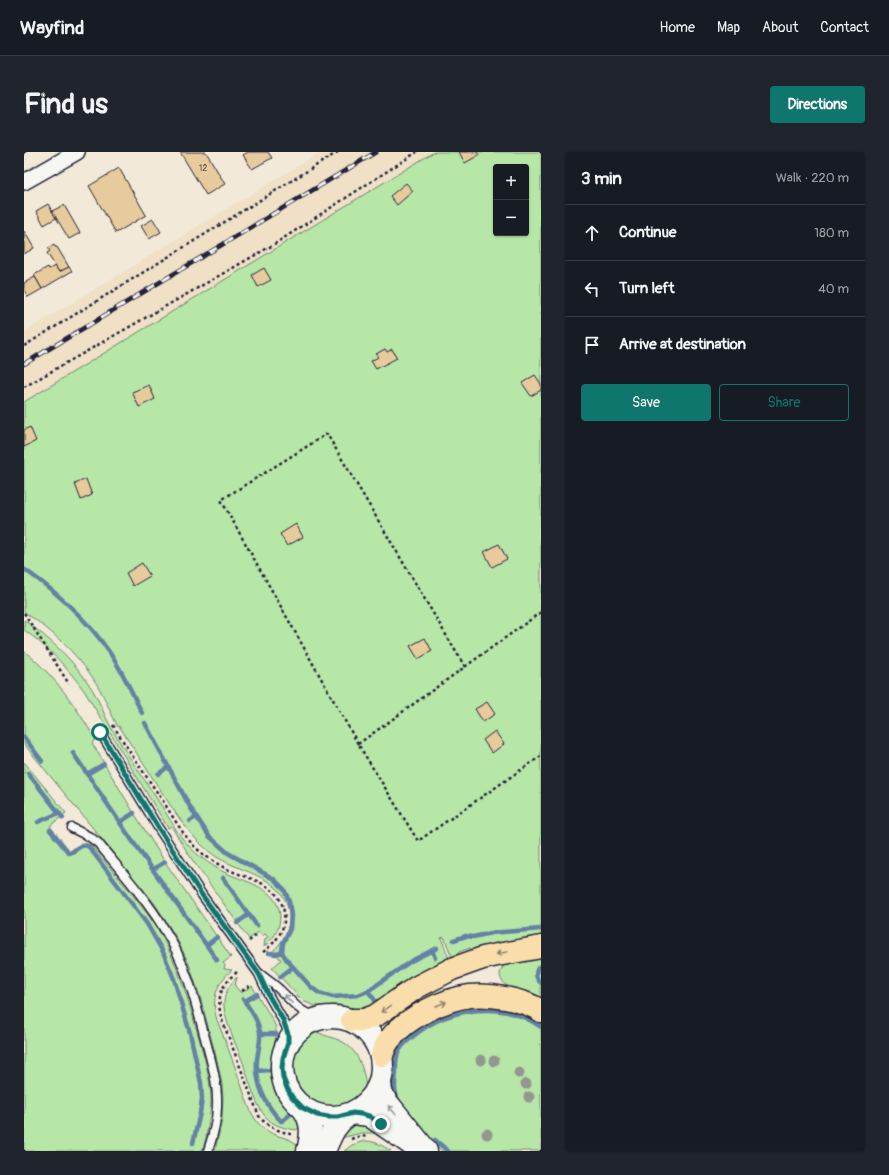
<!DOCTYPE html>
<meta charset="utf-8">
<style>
body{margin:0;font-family:Pangolin,sans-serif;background:#20242c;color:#f1f3f6}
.controls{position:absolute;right:12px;top:12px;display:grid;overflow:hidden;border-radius:4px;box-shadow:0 1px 3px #0004}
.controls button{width:36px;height:36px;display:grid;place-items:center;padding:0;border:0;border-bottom:1px solid #363941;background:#171b24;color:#f1f3f6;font:20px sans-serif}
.stop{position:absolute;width:12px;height:12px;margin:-9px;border:3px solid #0f766e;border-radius:50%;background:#fff}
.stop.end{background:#0f766e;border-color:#fff;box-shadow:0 1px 4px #0008}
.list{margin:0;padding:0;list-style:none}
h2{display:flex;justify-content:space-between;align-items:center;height:52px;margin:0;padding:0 16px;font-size:17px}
h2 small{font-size:13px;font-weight:400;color:#9ea1a6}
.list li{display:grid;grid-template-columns:26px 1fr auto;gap:12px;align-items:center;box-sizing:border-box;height:56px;padding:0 16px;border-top:1px solid #363941}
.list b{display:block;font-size:15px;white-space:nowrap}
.list em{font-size:13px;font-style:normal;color:#9ea1a6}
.actions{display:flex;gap:8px;padding:12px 16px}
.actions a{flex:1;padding:9px 0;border:1px solid #0f766e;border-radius:4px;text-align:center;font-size:14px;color:#0f766e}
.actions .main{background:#0f766e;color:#fff}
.icon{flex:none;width:22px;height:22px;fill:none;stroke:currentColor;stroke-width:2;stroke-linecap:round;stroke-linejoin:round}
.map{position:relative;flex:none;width:517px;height:999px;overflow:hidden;border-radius:4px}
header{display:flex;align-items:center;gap:24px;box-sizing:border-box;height:56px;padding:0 20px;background:#171b24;border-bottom:1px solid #363941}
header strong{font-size:19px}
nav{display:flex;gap:22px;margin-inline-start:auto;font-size:14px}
.intro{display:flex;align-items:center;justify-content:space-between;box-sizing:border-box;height:96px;padding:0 24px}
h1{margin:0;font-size:28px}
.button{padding:10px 18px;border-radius:4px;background:#0f766e;color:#fff;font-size:14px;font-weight:700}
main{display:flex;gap:24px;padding:0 24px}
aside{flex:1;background:#171b24;border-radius:4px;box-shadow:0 1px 3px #0004}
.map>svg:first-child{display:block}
</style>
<header>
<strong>Wayfind</strong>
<nav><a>Home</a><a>Map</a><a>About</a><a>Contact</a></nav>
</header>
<div class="intro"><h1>Find us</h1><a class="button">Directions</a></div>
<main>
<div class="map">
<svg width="517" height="999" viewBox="0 0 517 999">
<rect width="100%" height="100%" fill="#f2e9d8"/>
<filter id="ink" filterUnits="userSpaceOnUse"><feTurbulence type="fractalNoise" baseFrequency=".025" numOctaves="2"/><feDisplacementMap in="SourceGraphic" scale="8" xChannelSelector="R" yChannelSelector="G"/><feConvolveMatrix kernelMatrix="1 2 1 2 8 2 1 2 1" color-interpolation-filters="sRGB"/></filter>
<g filter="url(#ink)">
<polygon fill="#efe0c6" points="297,0 410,0 0,250 0,180"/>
<g fill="#b6e7a6" stroke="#6c8470" fill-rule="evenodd">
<path d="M 410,0 L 517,0 L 517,784 L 476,791 L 448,798 L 446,796 L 435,800 L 433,803 L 428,805 L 420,785 L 417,786 L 425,806 L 396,821 L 344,856 L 333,857 L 315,853 L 291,854 L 286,852 L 279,849 L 274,844 L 248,816 L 257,808 L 253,803 L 245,802 C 263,789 271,766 260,746 C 248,723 212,718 191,704 C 166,686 151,660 135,636 C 122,615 108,595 95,574 L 94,575 C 87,562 82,548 75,536 C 59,507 28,478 0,460 L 0,250 ZM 472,15 L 502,15 L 502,81 L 472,81 Z"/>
<path d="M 0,468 C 26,487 51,509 68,537 C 76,549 80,564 88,577 C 103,603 121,628 137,653 C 146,667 153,681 164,693 C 174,704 185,712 198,719 C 219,730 254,734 256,764 C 256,778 249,787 240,795 L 241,787 L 244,785 L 241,782 L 238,784 L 235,780 L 225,787 L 169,709 L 147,674 L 144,676 L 61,540 C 44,516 24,495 0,478 Z"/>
<path d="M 0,499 C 31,523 52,555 72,588 L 68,591 L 110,661 L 141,710 L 207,805 L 199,811 L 201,813 L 200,817 L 208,818 C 192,831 187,849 193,868 C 202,890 210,912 218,935 C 222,946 226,961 234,971 C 238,975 243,979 249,982 C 258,986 274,987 276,999 L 191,999 L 198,968 L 199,945 L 198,932 L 193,908 L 177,848 L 165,812 L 152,785 L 131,752 L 0,592 Z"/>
<path d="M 0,610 L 42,661 L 26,674 L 46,699 C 54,693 60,687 69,695 C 90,722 114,747 133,776 C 153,809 164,846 174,883 C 180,903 186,925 187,946 C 187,957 185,968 183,979 C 182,985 181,993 177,999 L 0,999 Z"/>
<path d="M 517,805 L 517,847 C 505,842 475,838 476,821 C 477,817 480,814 483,811 Z"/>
<path d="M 213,825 L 211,834 L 217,841 L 228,834 L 248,867 L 252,875 L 252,883 L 247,910 L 247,918 L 252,938 L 257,947 L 272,965 L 275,970 L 276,975 L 272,978 C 260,976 249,974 241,964 C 232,954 223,922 218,908 C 212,893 201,869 200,855 C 199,843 205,833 213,825 Z"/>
<path d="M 460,855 C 481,856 499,861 517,872 L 517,999 L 418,999 L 409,990 L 368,939 L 370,905 L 375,894 L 380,889 L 397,875 L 419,863 L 437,857 Z"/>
<path d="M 290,878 C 299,884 309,885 319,890 C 336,900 341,921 342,939 C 297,988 232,917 290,878 Z"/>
<polygon points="334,969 359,983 351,981 337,981 317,986 312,982"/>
<path d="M 340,989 C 351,989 358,993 367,999 L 320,999 L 328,993 Z"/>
</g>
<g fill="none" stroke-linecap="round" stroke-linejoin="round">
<g stroke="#6482a5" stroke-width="4.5">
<path d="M 0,417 C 37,443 71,474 94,514 C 103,529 110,545 118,561"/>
<polyline points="121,571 166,655 185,684 195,693 204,701 250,727 260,737 265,749 267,764 266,777 259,791 258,800 262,807 287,835 295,841 309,845 334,843 344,839 387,809 413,796"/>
<polyline points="0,585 18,609"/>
<polyline points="49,601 107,687 193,808"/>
<polyline points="4,621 39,666"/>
<polyline points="63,622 80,612"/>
<polyline points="134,622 144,615"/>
<polyline points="166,669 172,665"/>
<polyline points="14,670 35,661"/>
<polyline points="96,670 110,661"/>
<path d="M 26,678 L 45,701 C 53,700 56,690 65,695 L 99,740 L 123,772 L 139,800 L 150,827 L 166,881 L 177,931 L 178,947 L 176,961 L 169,991"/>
<polyline points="129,717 141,710"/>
<polyline points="199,726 233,774"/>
<polyline points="213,771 224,763"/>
<polyline points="430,788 442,784 449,785 467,781 517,777"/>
<polyline points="183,793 193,785"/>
<polyline points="408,798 411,806"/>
<polyline points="245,801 253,802 258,800"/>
<path d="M 517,813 C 511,818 510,825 517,831"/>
<polyline points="256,825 269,815"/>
<polyline points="344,839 353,851"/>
<path d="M 219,847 C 226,857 234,868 236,880 C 237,889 234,898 233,908 C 231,931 241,953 257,969 L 258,969 L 268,961"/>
<polyline points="221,849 233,842"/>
<polyline points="236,882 252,882"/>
<polyline points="233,919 247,918"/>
<path d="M 375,950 C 369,939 371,931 372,920 C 372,913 371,906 375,899 C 378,892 386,887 392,882 C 426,855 480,848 517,875"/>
<polyline points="411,988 424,999"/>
</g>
</g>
<g fill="#e7cb9c" stroke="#22223b">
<polygon points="156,0 182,0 201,32 182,43"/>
<polygon points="224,0 244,0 248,6 228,17 219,3"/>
<polygon points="435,0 453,0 455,3 441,11"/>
<polygon points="95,16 122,63 92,81 65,34"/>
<polygon points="382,31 389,39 373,53 366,44"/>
<polygon points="24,52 32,66 20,73 12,59"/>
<polygon points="40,53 56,81 45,87 28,59"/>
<polygon points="129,67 137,80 125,87 117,74"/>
<polygon points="0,79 10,96 0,102"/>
<polygon points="30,93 31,95 33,95 45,115 35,120 23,101 26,99 24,96"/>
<polygon points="31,114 35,120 45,115 48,119 18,137 10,123 24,115 25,117"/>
<polygon points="240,116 247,128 234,135 228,123"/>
<polygon points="11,125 18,137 4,145 0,138 0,131"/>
<polygon points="361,197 363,200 368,197 373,206 352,217 347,209 354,205 352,202"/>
<polygon points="511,223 517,232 517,238 507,244 498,231"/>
<polygon points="125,233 131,247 115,255 108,240"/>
<polygon points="6,275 12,289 0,295 0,278"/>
<polygon points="62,327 68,343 57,348 51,332"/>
<polygon points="272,372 279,385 263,394 256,382"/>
<polygon points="475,392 483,407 468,415 460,400"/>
<polygon points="118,411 126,424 109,434 102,421"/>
<polygon points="401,486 408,499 394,507 386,494"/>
<polygon points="463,550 471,562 459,570 451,557"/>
<polygon points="471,579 480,592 468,601 459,588"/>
</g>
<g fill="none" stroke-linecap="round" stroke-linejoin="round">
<defs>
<g id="service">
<polyline points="76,580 135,677 178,743 235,822 245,844 262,874 264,882 264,891"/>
<path d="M 48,676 L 66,685 L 74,691 C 96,718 121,745 139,775 C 161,809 171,847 181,886 C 187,908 194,931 193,954 C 193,970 189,984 184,999"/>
<path d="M 236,822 C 242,827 250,832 256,838 C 271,852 275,861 297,866"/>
</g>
<polyline id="minor" points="0,30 53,0"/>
<g id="secondary">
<circle cx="308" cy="915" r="50"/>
<polyline points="356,930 357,940 361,948 402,999"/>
<path d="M 279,956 C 289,970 288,983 284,999"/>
<polyline points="329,961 345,963 387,992"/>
<path d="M 300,999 C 307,983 310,973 324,963"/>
</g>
<g id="motorway">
<polyline points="328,868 340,868 351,864 393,835 428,817 459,806 473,803 517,795"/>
<path d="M 358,903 C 360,897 362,892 366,887 C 382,866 420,847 446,844 C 467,842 499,847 517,859"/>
</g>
</defs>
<use href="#service" stroke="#22223b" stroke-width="11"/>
<use href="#minor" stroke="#22223b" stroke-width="18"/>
<use href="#secondary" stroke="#22223b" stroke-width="25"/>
<use href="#motorway" stroke="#22223b" stroke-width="25"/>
<g stroke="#22223b" stroke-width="2.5" stroke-dasharray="3 3" stroke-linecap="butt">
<polyline points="0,194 314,0"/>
<polyline points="0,235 249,93 393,0"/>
<polyline points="0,461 45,532"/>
<polyline points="441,515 303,282 197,348 334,592 394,689 517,604"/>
<path d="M 89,573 C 105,599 122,624 139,649 C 149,665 159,683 172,696 C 182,705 193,712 205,718 C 223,726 246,730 256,748 C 267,769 256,788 239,800"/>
<polyline points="334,592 517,460"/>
<polyline points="225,789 234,782"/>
<path d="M 213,820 C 196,833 192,848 198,868 L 235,964 C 245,977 254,978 269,983"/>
<polyline points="218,839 227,833"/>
<polyline points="327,987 333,985 343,984"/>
</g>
<use href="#service" stroke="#f6f6f2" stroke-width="8"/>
<use href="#minor" stroke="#f6f6f2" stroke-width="15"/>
<use href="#secondary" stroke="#f6f6f2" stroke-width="22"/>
<use href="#motorway" stroke="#f9deab" stroke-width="22"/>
<defs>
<polyline id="rail" points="0,212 352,0"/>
</defs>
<use href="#rail" stroke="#22223b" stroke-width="4.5"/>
<use href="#rail" stroke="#f6f6f2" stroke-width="3" stroke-dasharray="9" stroke-linecap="butt"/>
</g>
<g fill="#949690">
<circle cx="457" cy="908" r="5.5"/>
<circle cx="470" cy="909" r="5.5"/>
<circle cx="495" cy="921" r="5.5"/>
<circle cx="502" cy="932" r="5.5"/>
<circle cx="505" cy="945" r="5.5"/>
<circle cx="463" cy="982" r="5.5"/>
</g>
<defs><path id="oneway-shaft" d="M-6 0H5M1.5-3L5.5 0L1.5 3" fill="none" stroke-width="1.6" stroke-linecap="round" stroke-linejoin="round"/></defs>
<g stroke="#8e8073">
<use href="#oneway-shaft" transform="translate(478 801) rotate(168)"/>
<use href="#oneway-shaft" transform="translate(417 852) rotate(-22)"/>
<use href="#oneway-shaft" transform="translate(362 857) rotate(146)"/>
</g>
<g stroke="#9797a0">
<use href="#oneway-shaft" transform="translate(264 847) rotate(-134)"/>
<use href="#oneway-shaft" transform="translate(368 958) rotate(-130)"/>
</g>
</g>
<g fill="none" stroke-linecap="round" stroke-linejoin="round" filter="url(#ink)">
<polyline stroke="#0f766e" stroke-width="5" points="76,580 135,677 178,743 235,822 245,844 259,868 264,882 264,891 259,906 258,916 259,926 263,936 268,945 279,956 293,963 304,965 314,965 329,961 337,962 345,964 357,972"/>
</g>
<g text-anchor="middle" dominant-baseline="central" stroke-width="3" stroke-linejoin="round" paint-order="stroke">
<g font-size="9" fill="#534c53">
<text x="179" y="16">12</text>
</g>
</g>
</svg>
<div class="controls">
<button>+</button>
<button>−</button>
</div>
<div class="stop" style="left:76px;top:580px"></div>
<div class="stop end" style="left:357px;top:972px"></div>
</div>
<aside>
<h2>3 min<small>Walk · 220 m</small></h2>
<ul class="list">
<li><svg class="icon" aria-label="ahead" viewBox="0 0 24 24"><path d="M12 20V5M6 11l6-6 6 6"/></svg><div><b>Continue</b></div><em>180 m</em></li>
<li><svg class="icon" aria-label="left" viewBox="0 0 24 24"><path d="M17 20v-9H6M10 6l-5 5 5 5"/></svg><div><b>Turn left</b></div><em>40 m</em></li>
<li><svg class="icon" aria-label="arrive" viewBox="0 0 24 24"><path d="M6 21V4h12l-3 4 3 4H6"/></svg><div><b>Arrive at destination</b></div></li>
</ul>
<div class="actions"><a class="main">Save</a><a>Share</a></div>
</aside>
</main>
